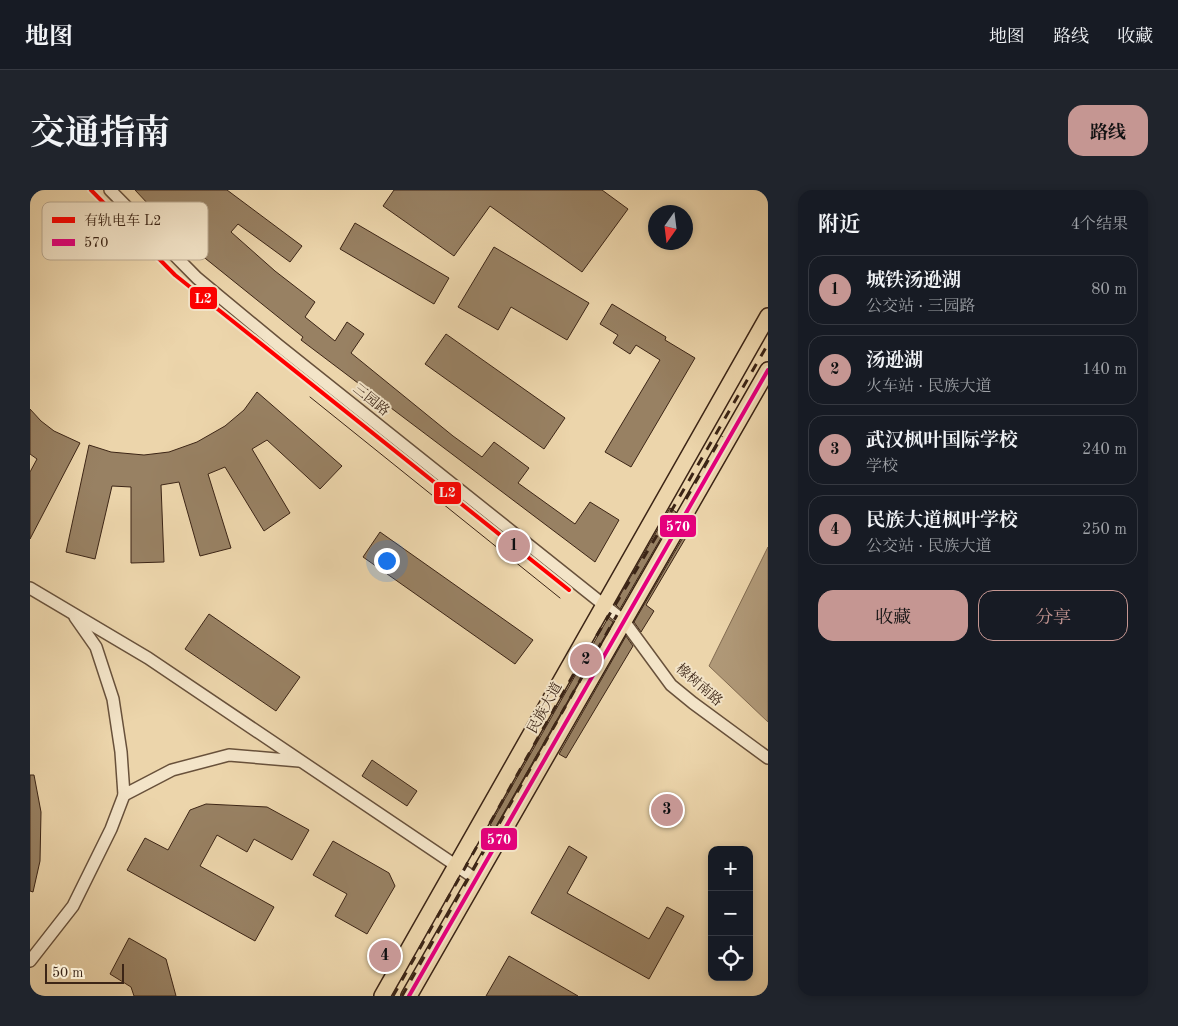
<!DOCTYPE html>
<html lang="zh">
<meta charset="utf-8">
<style>
body{margin:0;font-family:"Old Standard TT","Noto Serif SC",serif;background:#20242c;color:#f1f3f6}
.controls{position:absolute;right:15px;bottom:15px;display:grid;overflow:hidden;border-radius:10px;box-shadow:0 2px 8px #0003}
.controls button{width:45px;height:45px;display:grid;place-items:center;padding:0;border:0;border-bottom:1px solid #363941;background:#171b24;color:#f1f3f6;font:25px sans-serif}
.compass{position:absolute;left:618px;top:15px;width:45px;height:45px;border-radius:50%;background:#171b24;box-shadow:0 2px 8px #0003;rotate:194deg}
.scale{position:absolute;left:15px;bottom:12px;width:79px;box-sizing:border-box;padding-left:5px;border:2px solid #3c2516;border-top:0;font-size:14px;line-height:18px;white-space:nowrap;color:#3c2516;-webkit-text-stroke:4px #f3e4c8;paint-order:stroke}
.you{position:absolute;left:356px;top:370px;width:18px;height:18px;margin:-12px;border:4px solid #fff;border-radius:50%;background:#1a73e8;box-shadow:0 0 0 8px #1a73e833}
.badge{display:grid;place-items:center;width:32px;height:32px;border-radius:50%;background:#c59692;color:#111;font-size:16px;font-weight:700}
.pin{position:absolute;translate:-50% -50%;border:2px solid #fff;box-shadow:0 1px 5px #0006}
.list{margin:0;padding:0;list-style:none}
h2{display:flex;justify-content:space-between;align-items:center;height:65px;margin:0;padding:0 20px;font-size:21px}
h2 small{font-size:16px;font-weight:400;color:#9ea1a6}
.list li{display:grid;grid-template-columns:32px 1fr auto;gap:15px;align-items:center;box-sizing:border-box;height:70px;margin:0 10px 10px;padding:0 10px;border:1px solid #363941;border-radius:15px}
.list b{display:block;font-size:19px;white-space:nowrap}
.list p{margin:0;font-size:16px;white-space:nowrap;color:#9ea1a6}
.list em{font-size:16px;font-style:normal;color:#9ea1a6}
.actions{display:flex;gap:10px;padding:15px 20px}
.actions a{flex:1;padding:11px 0;border:1px solid #c59692;border-radius:15px;text-align:center;font-size:18px;color:#c59692}
.actions .main{background:#c59692;color:#111}
.icon{flex:none;width:28px;height:28px;fill:none;stroke:currentColor;stroke-width:2;stroke-linecap:round;stroke-linejoin:round}
.map{position:relative;flex:none;width:738px;height:806px;overflow:hidden;border-radius:15px}
header{display:flex;align-items:center;gap:30px;box-sizing:border-box;height:70px;padding:0 25px;background:#171b24;border-bottom:1px solid #363941}
header strong{font-size:24px}
nav{display:flex;gap:28px;margin-inline-start:auto;font-size:18px}
.intro{display:flex;align-items:center;justify-content:space-between;box-sizing:border-box;height:120px;padding:0 30px}
h1{margin:0;font-size:35px}
.button{padding:12px 22px;border-radius:15px;background:#c59692;color:#111;font-size:18px;font-weight:700}
main{display:flex;gap:30px;padding:0 30px}
aside{flex:1;background:#171b24;border-radius:15px;box-shadow:0 2px 8px #0003}
.map>svg:first-child{display:block}
</style>
<header>
<strong>地图</strong>
<nav><a>地图</a><a>路线</a><a>收藏</a></nav>
</header>
<div class="intro"><h1>交通指南</h1><a class="button">路线</a></div>
<main>
<div class="map">
<svg width="738" height="806" viewBox="0 0 738 806">
<rect width="100%" height="100%" fill="#ecd5ab"/>
<filter id="stains"><feTurbulence type="fractalNoise" baseFrequency=".004" numOctaves="4"/><feColorMatrix values="0 0 0 0 .2 0 0 0 0 .09 0 0 0 0 .02 0 0 0 .5 -.17"/></filter>
<radialGradient id="worn" r=".72"><stop offset=".6" stop-color="#630" stop-opacity="0"/><stop offset="1" stop-color="#630" stop-opacity=".3"/></radialGradient>
<polygon fill="#b09978" stroke="#826b51" points="738,357 738,532 679,476"/>
<g fill="#988163" stroke="#3c2516">
<polygon points="105,0 197,0 272,56 260,72 208,34 201,42 245,81 285,112 275,127 305,151 317,132 334,144 321,163 423,246 452,267 464,252 499,278 488,293 545,334 560,312 589,330 565,372 271,150 273,147 150,48"/>
<polygon points="364,0 572,0 598,19 552,82 460,16 424,66 353,16"/>
<polygon points="325,33 419,88 404,114 310,59"/>
<polygon points="464,57 559,113 537,150 481,117 468,140 428,117"/>
<polygon points="582,114 636,147 635,150 665,168 601,277 575,262 630,170 606,155 600,164 583,153 588,145 570,134"/>
<polygon points="416,144 535,228 514,259 395,174"/>
<polygon points="227,202 312,276 290,299 237,250 222,259 260,323 234,341 195,277 178,284 201,358 170,366 149,292 131,295 134,372 101,373 101,297 82,296 65,369 36,362 59,255 81,262 114,265 139,262 167,252 195,236 214,220"/>
<polygon points="0,219 11,231 24,241 50,253 0,349 0,282 7,269 0,264"/>
<polygon points="640,318 646,322 590,419 585,414"/>
<polygon points="662,332 664,334 616,415 624,421 611,442 604,432"/>
<polygon points="350,342 503,450 485,474 333,367"/>
<polygon points="179,424 270,487 246,521 155,459"/>
<polygon points="578,428 583,432 465,638 460,635"/>
<polygon points="596,446 603,456 536,568 529,564"/>
<polygon points="342,570 387,601 377,616 332,586"/>
<polygon points="0,585 4,585 11,622 10,671 3,702 0,701"/>
<polygon points="176,614 237,617 279,640 262,670 224,649 217,662 187,645 170,676 244,717 225,751 97,680 115,648 138,660 160,620"/>
<polygon points="303,651 359,683 365,696 337,744 305,726 317,704 283,685"/>
<polygon points="539,656 557,667 537,703 619,749 637,717 654,726 619,789 501,723"/>
<polygon points="99,748 136,769 146,806 104,806 101,797 80,784"/>
<polygon points="479,766 548,806 456,806"/>
</g>
<g fill="none" stroke-linecap="round" stroke-linejoin="round">
<defs>
<g id="minor">
<polyline points="80,0 167,88 248,155 594,431 641,495 663,513 738,568"/>
<polyline points="0,398 118,468 446,689"/>
<polyline points="45,427 66,457 83,509 91,562 94,605 142,580 199,565 269,571"/>
<polyline points="0,771 43,716 81,639 94,605"/>
</g>
<g id="major">
<polyline points="352,806 738,126"/>
<polyline points="379,806 738,180"/>
</g>
</defs>
<use href="#minor" stroke="#68513b" stroke-width="14"/>
<use href="#major" stroke="#3c2516" stroke-width="18"/>
<use href="#minor" stroke="#f3e4c8" stroke-width="11"/>
<use href="#major" stroke="#ecd5ab" stroke-width="15"/>
<polyline stroke="#3c2516" stroke-width="1" points="280,207 530,408"/>
<g stroke="#3c2516" stroke-width="3" stroke-dasharray="9 9" stroke-linecap="butt">
<polyline points="656,309 692,246"/>
<polyline points="363,806 546,480 632,337 738,154"/>
<polyline points="372,806 587,425"/>
</g>
<defs>
<polyline id="bus-1" points="379,806 738,180"/>
</defs>
<use href="#bus-1" stroke="#f3e4c8" stroke-width="8"/>
<use href="#bus-1" stroke="#e5007d" stroke-width="4"/>
<defs>
<polyline id="tram-1" points="61,0 145,85 539,400"/>
</defs>
<use href="#tram-1" stroke="#f3e4c8" stroke-width="8"/>
<use href="#tram-1" stroke="#f00" stroke-width="4"/>
</g>
<g text-anchor="middle" dominant-baseline="central" stroke-width="4" stroke-linejoin="round" paint-order="stroke">
<g font-size="14" fill="#3c2516" stroke="#f3e4c8">
<text transform="translate(341 210) rotate(39)">三园路</text>
<text transform="translate(669 495) rotate(41)">橡树南路</text>
<text transform="translate(515 518) rotate(-61)">民族大道</text>
</g>
</g>
<rect x="12" y="12" width="166" height="58" rx="8" fill="#f3e4c8" stroke="#bcab93" stroke-width="1"/>
<rect x="22" y="27" width="23" height="6" fill="#f00"/>
<rect x="22" y="49" width="23" height="7" fill="#e5007d"/>
<g font-size="14" fill="#3c2516">
<text x="54" y="35">有轨电车 L2</text>
<text x="54" y="57">570</text>
</g>
<g stroke="#f3e4c8" stroke-width="2">
<rect x="159" y="96" width="29" height="24" rx="5" fill="#f00"/>
<rect x="403" y="291" width="29" height="24" rx="5" fill="#f00"/>
<rect x="629" y="324" width="38" height="24" rx="5" fill="#e5007d"/>
<rect x="450" y="637" width="38" height="24" rx="5" fill="#e5007d"/>
</g>
<g font-size="14" text-anchor="middle" font-weight="bold" fill="#fff">
<text x="173" y="113">L2</text>
<text x="417" y="307">L2</text>
<text x="648" y="341">570</text>
<text x="469" y="654">570</text>
</g>
<rect width="100%" height="100%" filter="url(#stains)"/>
<rect width="100%" height="100%" fill="url(#worn)"/>
</svg>
<div class="controls">
<button>+</button>
<button>−</button>
<button><svg class="icon" aria-label="locate" viewBox="0 0 24 24"><circle cx="12" cy="12" r="6"/><path d="M12 2v4M12 18v4M2 12h4M18 12h4"/></svg></button>
</div>
<svg class="compass" viewBox="-18 -18 36 36"><path d="M0-13l5 13h-10z" fill="#e53935"/><path d="M0 13l5-13h-10z" fill="#9ea1a6"/></svg>
<div class="scale">50 m</div>
<div class="you"></div>
<div class="pin badge" style="left:484px;top:356px">1</div>
<div class="pin badge" style="left:556px;top:470px">2</div>
<div class="pin badge" style="left:637px;top:620px">3</div>
<div class="pin badge" style="left:355px;top:766px">4</div>
</div>
<aside>
<h2>附近<small>4个结果</small></h2>
<ul class="list">
<li><span class="badge">1</span><div><b>城铁汤逊湖</b><p>公交站 · 三园路</p></div><em>80 m</em></li>
<li><span class="badge">2</span><div><b>汤逊湖</b><p>火车站 · 民族大道</p></div><em>140 m</em></li>
<li><span class="badge">3</span><div><b>武汉枫叶国际学校</b><p>学校</p></div><em>240 m</em></li>
<li><span class="badge">4</span><div><b>民族大道枫叶学校</b><p>公交站 · 民族大道</p></div><em>250 m</em></li>
</ul>
<div class="actions"><a class="main">收藏</a><a>分享</a></div>
</aside>
</main>
